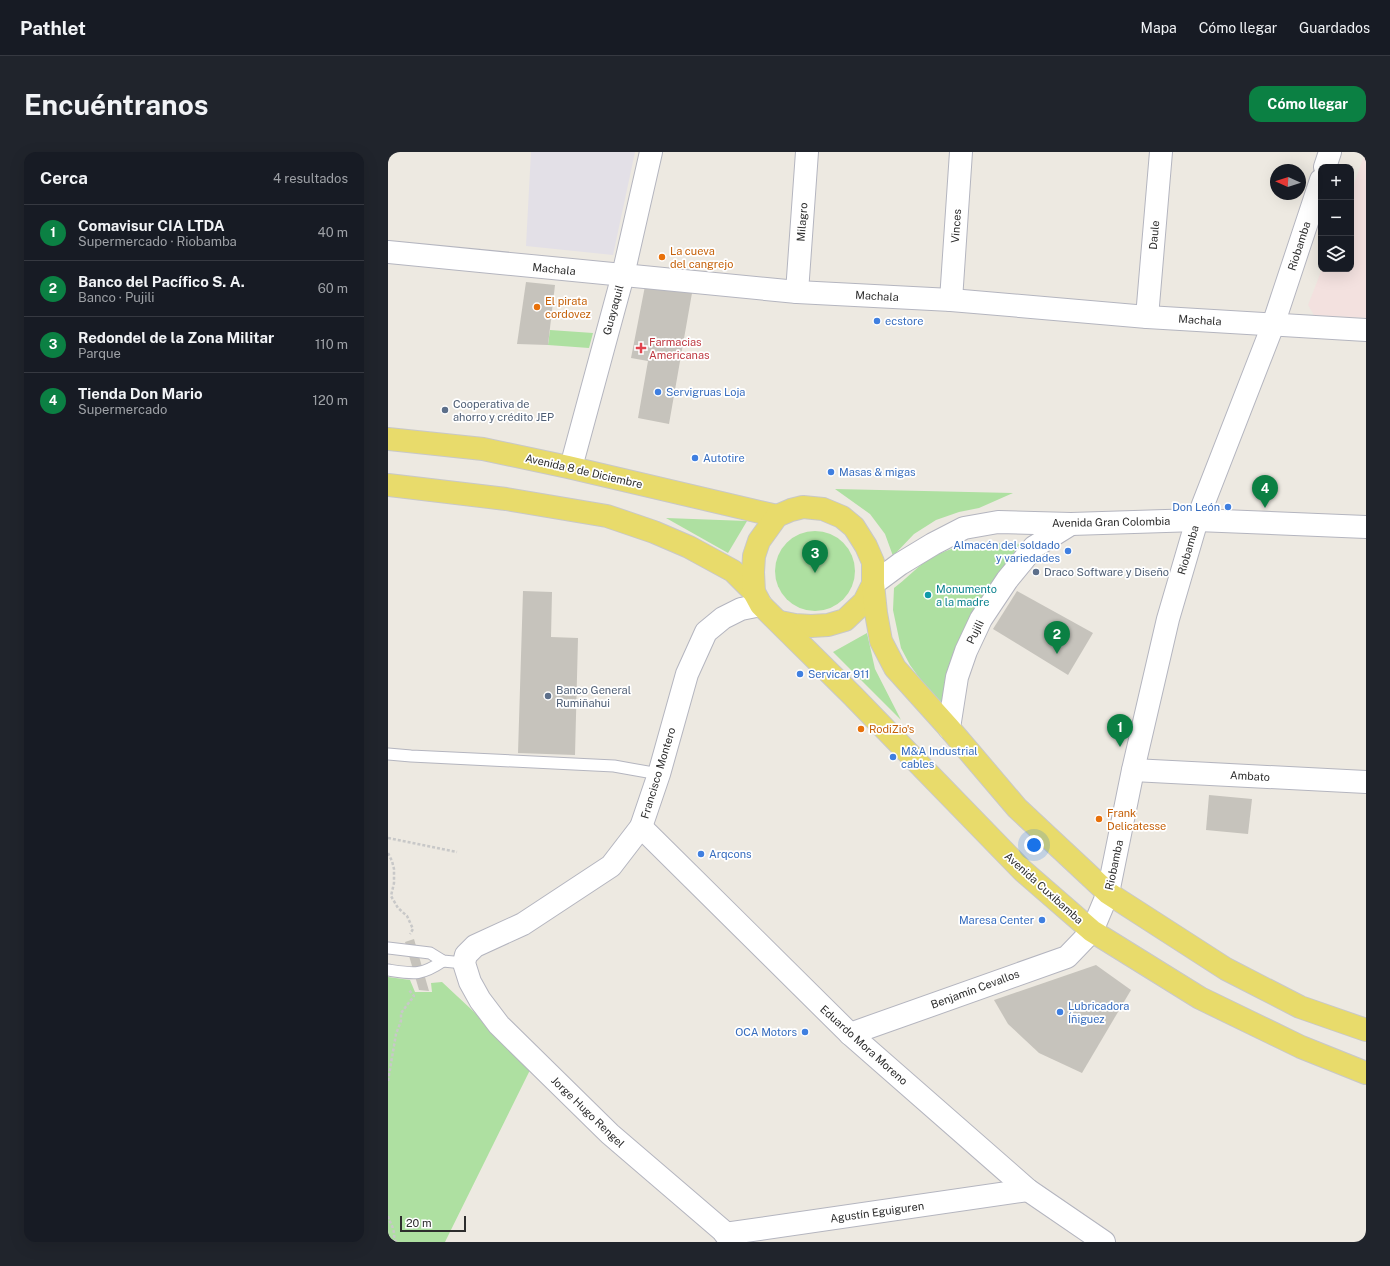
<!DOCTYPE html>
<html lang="es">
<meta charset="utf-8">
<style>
body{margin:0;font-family:"Public Sans",sans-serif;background:#20242c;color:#f1f3f6}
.controls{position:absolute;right:12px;top:12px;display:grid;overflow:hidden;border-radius:8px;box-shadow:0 4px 16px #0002}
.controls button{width:36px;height:36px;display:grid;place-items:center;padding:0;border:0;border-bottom:1px solid #363941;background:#171b24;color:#f1f3f6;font:20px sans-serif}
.compass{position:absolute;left:882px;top:12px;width:36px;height:36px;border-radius:50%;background:#171b24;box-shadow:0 4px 16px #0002;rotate:273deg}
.scale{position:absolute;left:12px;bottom:10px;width:66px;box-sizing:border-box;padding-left:4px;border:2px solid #2d2d2d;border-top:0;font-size:11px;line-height:14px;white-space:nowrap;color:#2d2d2d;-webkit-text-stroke:3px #fff;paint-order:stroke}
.you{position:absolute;left:646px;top:693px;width:14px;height:14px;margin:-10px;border:3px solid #fff;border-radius:50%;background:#1a73e8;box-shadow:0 0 0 6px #1a73e833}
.badge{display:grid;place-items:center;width:26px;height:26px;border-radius:50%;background:#0b8043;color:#fff;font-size:13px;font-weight:700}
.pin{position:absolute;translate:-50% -33px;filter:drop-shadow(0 1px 2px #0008)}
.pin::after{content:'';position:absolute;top:21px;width:14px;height:12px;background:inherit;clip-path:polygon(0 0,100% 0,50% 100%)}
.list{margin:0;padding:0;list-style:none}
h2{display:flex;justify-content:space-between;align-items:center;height:52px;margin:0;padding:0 16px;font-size:17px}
h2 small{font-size:13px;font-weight:400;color:#9ea1a6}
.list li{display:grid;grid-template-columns:26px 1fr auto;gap:12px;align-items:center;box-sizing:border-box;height:56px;padding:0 16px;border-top:1px solid #363941}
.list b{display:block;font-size:15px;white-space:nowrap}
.list p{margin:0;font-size:13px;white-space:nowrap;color:#9ea1a6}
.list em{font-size:13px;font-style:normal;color:#9ea1a6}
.icon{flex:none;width:22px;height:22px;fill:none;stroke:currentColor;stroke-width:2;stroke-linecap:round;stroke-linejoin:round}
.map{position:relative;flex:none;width:978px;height:1090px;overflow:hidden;border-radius:12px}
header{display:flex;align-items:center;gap:24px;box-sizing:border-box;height:56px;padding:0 20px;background:#171b24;border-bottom:1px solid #363941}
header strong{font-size:19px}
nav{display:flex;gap:22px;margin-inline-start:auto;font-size:14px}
.intro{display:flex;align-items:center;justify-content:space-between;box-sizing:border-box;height:96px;padding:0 24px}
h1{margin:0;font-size:28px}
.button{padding:10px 18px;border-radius:12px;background:#0b8043;color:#fff;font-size:14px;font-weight:700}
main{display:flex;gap:24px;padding:0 24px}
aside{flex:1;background:#171b24;border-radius:12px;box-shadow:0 4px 16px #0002}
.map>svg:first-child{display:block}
</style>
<header>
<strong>Pathlet</strong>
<nav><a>Mapa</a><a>Cómo llegar</a><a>Guardados</a></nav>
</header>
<div class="intro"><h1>Encuéntranos</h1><a class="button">Cómo llegar</a></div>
<main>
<aside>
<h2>Cerca<small>4 resultados</small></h2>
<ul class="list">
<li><span class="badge">1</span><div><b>Comavisur CIA LTDA</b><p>Supermercado · Riobamba</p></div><em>40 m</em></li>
<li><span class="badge">2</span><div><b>Banco del Pacífico S. A.</b><p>Banco · Pujili</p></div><em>60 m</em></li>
<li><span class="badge">3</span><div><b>Redondel de la Zona Militar</b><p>Parque</p></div><em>110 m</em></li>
<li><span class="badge">4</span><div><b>Tienda Don Mario</b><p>Supermercado</p></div><em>120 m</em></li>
</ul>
</aside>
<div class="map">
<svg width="978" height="1090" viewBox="0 0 978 1090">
<rect width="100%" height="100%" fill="#ede9e1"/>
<polygon fill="#e3e0e7" points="143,0 247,0 225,103 138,94"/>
<polygon fill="#f3e1df" points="978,3 978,166 926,163 920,153 934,117 963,117 963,40 976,4"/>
<g fill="#aee0a1">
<polygon points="162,178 205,181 201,196 160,193"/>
<polygon points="447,337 625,341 591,356 571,360 548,368 526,382 505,404 497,382 482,362"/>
<polygon points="278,366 359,369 340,401"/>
<circle cx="427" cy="419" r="40"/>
<path d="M 594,390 L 632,392 L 608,426 L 554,557 L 522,513 L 513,496 L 505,458 L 506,436 C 517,428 527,417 538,409 C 555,398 574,393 594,390 Z"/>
<polygon points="479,481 487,517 513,568 445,500"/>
<polygon points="0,825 22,828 27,840 44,840 43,831 54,830 144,914 57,1090 0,1090"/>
</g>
<g fill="#c6c3bc">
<polygon points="138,130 167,133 160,193 129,192"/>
<polygon points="257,134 304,141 281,272 250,266 260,209 243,206"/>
<polygon points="135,439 164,440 163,485 190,486 187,603 130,601"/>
<polygon points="629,439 705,481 680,523 605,477"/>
<polygon points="821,643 864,647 860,682 818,678"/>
<polygon points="26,787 41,839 31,838 17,790"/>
<polygon points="708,813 743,838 694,921 651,901 620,872 606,848"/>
</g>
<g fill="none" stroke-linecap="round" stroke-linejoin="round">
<defs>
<g id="lane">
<polyline points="0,602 23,604 226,614 271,622"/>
<polyline points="0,796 42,801 55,809 76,811"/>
<path d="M 0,818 C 26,822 33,824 55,809"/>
</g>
<g id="street">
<polyline points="937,15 942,0"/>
<polyline points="0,100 409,140 563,148 759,165 978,178"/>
<polyline points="409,140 419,0"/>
<polyline points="563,148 573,0"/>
<polyline points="759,165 773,0"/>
<polyline points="561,576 569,525 578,499 593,467 619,428 646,395 683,372"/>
<polyline points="745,618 978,630"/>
<polyline points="253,675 462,882 640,1038 716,1090"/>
<polyline points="462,882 679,805 704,779 720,741 745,618 780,467 809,368 885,173 933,28"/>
<polyline points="337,1082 640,1038"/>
<polyline points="348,1090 222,982 111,873 92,848 82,830 76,811 78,803 87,794 135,772 223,714 253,675 271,622 299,522 318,480 335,466 353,457 373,453"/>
</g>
<g id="secondary">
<polyline points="183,315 235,123 263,0"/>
<polyline points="485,432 512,412 545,392 576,376 610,370 683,372 809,368 978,375"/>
</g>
<g id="primary">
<polyline points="0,287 95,297 180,315 389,364"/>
<polyline points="0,333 118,347 219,364 266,380 301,395 345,419 366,440"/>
<polyline points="392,470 407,473 423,474 440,473 457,468 476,450 485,432"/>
<polyline points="978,878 912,855 838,817 720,741 629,656 561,576 507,516 493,489 488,461 485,432 485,410 478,394 466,375 454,365 435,357 415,355 403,358 389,364 371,389 366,404 365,420 366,440 373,453 464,543 635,719 704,779 812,846 913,895 978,921"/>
</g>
</defs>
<use href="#lane" stroke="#b4b5bf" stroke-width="13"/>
<use href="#street" stroke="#b4b5bf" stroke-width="24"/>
<use href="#secondary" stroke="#b4b5bf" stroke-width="24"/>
<use href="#primary" stroke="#c8c8c8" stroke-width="24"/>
<g stroke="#c8c8c8" stroke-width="2.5" stroke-dasharray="3 2" stroke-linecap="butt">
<polyline points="0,686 69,700"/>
<polyline points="0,701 4,709 6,717 6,731 3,744 10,756 19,764 25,777 22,782"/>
<polyline points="0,929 8,882 13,869 13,861 26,844 21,838"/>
<path d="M 0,1064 C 1,1069 4,1072 5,1077 C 7,1082 5,1085 8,1090"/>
</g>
<use href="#lane" stroke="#fff" stroke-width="11"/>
<use href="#street" stroke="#fff" stroke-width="22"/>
<use href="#secondary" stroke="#fff" stroke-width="22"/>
<use href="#primary" stroke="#e8db6b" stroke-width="22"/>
</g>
<g fill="#e8710a" stroke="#fff" stroke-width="1.5">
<circle cx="274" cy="105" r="4"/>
<circle cx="149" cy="155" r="4"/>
<circle cx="473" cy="577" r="4"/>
<circle cx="711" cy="667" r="4"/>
</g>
<g fill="#3f7fe0" stroke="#fff" stroke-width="1.5">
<circle cx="489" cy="169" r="4"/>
<circle cx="270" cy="240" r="4"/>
<circle cx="307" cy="306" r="4"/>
<circle cx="443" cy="320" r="4"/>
<circle cx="840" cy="355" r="4"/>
<circle cx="680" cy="399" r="4"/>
<circle cx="412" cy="522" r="4"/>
<circle cx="505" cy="605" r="4"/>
<circle cx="313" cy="702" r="4"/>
<circle cx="654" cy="768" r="4"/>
<circle cx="672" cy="860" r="4"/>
<circle cx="417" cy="880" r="4"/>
</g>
<path fill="#e0444e" stroke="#fff" stroke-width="1.5" d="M251 190h4v4h4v4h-4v4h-4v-4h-4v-4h4z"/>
<g fill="#5c6f8a" stroke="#fff" stroke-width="1.5">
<circle cx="57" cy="258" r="4"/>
<circle cx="648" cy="420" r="4"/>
<circle cx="160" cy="544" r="4"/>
</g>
<circle fill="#0f9aa8" stroke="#fff" stroke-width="1.5" cx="540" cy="443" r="4"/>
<g text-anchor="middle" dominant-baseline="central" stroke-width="3.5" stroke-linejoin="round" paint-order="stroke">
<g font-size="11" fill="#2d2d2d" stroke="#fff">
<text transform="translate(414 70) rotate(-86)">Milagro</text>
<text transform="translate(568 74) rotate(-86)">Vinces</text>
<text transform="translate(766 83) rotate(-85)">Daule</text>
<text transform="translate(911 94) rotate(-72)">Riobamba</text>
<text transform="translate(166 117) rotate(6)">Machala</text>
<text transform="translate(489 144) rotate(3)">Machala</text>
<text transform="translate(225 158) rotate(-75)">Guayaquil</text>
<text transform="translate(812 168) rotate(4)">Machala</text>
<text transform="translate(196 319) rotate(13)">Avenida 8 de Diciembre</text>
<text transform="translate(723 370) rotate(-1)">Avenida Gran Colombia</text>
<text transform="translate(800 398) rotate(-74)">Riobamba</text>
<text transform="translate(587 480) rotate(-64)">Pujili</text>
<text transform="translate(270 621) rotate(-73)">Francisco Montero</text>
<text transform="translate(862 624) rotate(3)">Ambato</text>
<text transform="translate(726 713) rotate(-78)">Riobamba</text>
<text transform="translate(656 736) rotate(42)">Avenida Cuxibamba</text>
<text transform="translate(587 837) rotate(-20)">Benjamín Cevallos</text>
<text transform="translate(476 893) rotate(42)">Eduardo Mora Moreno</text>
<text transform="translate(200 960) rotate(44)">Jorge Hugo Rengel</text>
<text transform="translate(489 1060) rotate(-8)">Agustín Eguiguren</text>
</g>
<g font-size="11" fill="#c56008" stroke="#fff" text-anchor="start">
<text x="282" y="99">La cueva<tspan x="282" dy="13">del cangrejo</tspan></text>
<text x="157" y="149">El pirata<tspan x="157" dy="13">cordovez</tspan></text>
<text x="481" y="577">RodiZio's</text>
<text x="719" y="661">Frank<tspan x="719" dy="13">Delicatesse</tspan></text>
</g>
<g font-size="11" fill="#366cbe" stroke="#fff" text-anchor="start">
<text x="497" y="169">ecstore</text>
<text x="278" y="240">Servigruas Loja</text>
<text x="315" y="306">Autotire</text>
<text x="451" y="320">Masas &amp; migas</text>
<text x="832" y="355" text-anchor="end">Don León</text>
<text x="672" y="393" text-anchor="end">Almacén del soldado<tspan x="672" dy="13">y variedades</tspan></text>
<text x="420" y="522">Servicar 911</text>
<text x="513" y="599">M&amp;A Industrial<tspan x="513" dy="13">cables</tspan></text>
<text x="321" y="702">Arqcons</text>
<text x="646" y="768" text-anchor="end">Maresa Center</text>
<text x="680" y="854">Lubricadora<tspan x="680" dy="13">Íñiguez</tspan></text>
<text x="409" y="880" text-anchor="end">OCA Motors</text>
</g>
<g font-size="11" fill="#be3a42" stroke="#fff" text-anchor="start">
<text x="261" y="190">Farmacias<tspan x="261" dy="13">Americanas</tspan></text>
</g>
<g font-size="11" fill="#4e5e75" stroke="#fff" text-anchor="start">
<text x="65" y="252">Cooperativa de<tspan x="65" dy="13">ahorro y crédito JEP</tspan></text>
<text x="656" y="420">Draco Software y Diseño</text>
<text x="168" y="538">Banco General<tspan x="168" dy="13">Rumiñahui</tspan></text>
</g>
<g font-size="11" fill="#0d838f" stroke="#fff" text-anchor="start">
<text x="548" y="437">Monumento<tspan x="548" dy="13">a la madre</tspan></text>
</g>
</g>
</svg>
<div class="controls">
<button>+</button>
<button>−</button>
<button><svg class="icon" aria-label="layers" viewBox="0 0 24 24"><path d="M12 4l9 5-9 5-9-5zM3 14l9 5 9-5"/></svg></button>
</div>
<svg class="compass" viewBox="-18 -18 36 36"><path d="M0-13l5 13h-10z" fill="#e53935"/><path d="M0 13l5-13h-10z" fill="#9ea1a6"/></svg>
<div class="scale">20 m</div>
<div class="you"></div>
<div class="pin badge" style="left:732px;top:595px">1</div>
<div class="pin badge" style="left:669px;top:502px">2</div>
<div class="pin badge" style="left:427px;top:421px">3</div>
<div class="pin badge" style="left:877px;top:356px">4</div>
</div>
</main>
